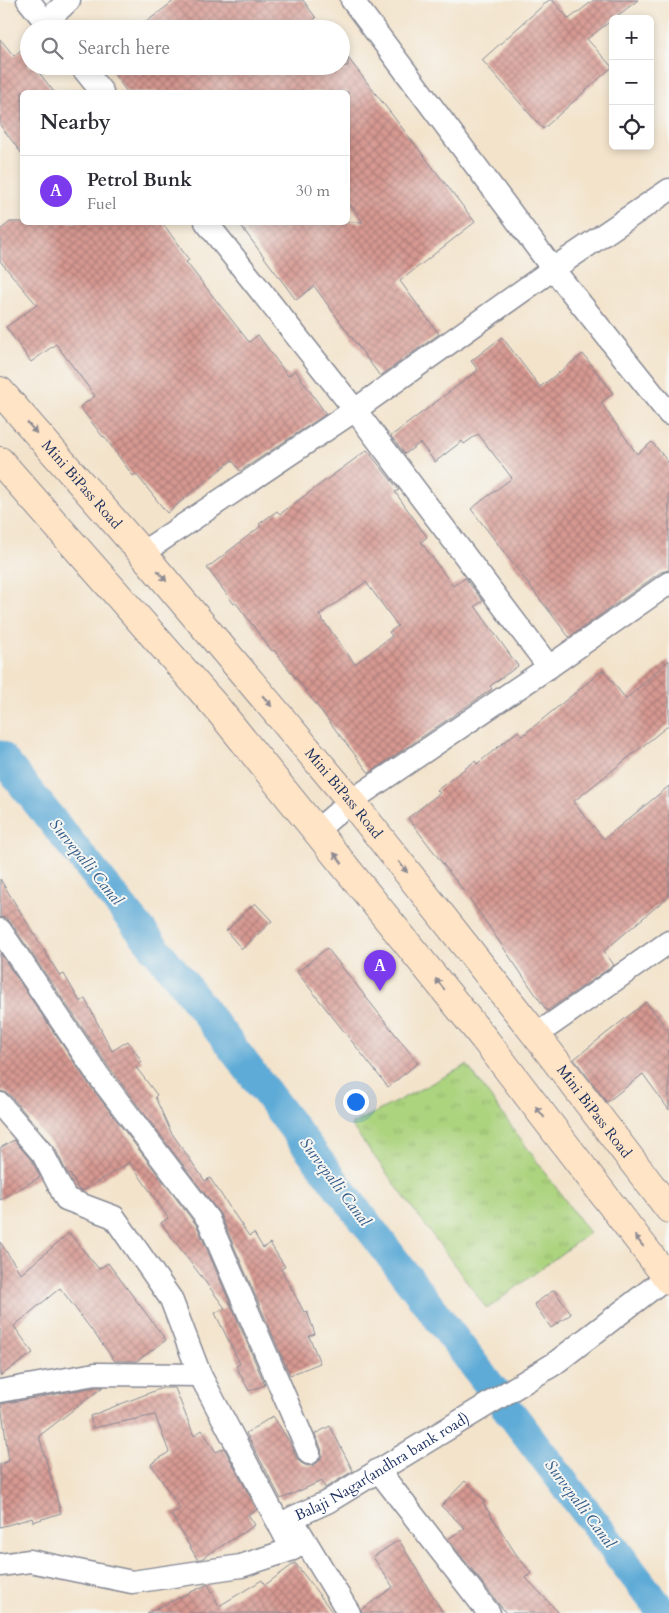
<!DOCTYPE html>
<meta charset="utf-8">
<style>
body{margin:0;font-family:Cardo,serif;background:#f7f7f7;color:#2b2b33}
.controls{position:absolute;right:15px;top:15px;display:grid;overflow:hidden;border-radius:8px;box-shadow:0 2px 8px #0003}
.controls button{width:45px;height:45px;display:grid;place-items:center;padding:0;border:0;border-bottom:1px solid #e1e1e2;background:#fff;color:#2b2b33;font:25px sans-serif}
.you{position:absolute;left:355px;top:1101px;width:18px;height:18px;margin:-12px;border:4px solid #fff;border-radius:50%;background:#1a73e8;box-shadow:0 0 0 8px #1a73e833}
.badge{display:grid;place-items:center;width:32px;height:32px;border-radius:50%;background:#7c3aed;color:#fff;font-size:16px;font-weight:700}
.pin{position:absolute;translate:-50% -41px;filter:drop-shadow(0 1px 2px #0008)}
.pin::after{content:'';position:absolute;top:26px;width:18px;height:15px;background:inherit;clip-path:polygon(0 0,100% 0,50% 100%)}
.list{margin:0;padding:0;list-style:none}
h2{display:flex;justify-content:space-between;align-items:center;height:65px;margin:0;padding:0 20px;font-size:21px}
h2 small{font-size:16px;font-weight:400;color:#7c7c81}
.list li{display:grid;grid-template-columns:32px 1fr auto;gap:15px;align-items:center;box-sizing:border-box;height:70px;padding:0 20px;border-top:1px solid #e1e1e2}
.list b{display:block;font-size:19px;white-space:nowrap}
.list p{margin:0;font-size:16px;white-space:nowrap;color:#7c7c81}
.list em{font-size:16px;font-style:normal;color:#7c7c81}
.icon{flex:none;width:28px;height:28px;fill:none;stroke:currentColor;stroke-width:2;stroke-linecap:round;stroke-linejoin:round}
.map{position:relative;flex:none;width:669px;height:1613px;overflow:hidden}
.search{position:absolute;background:#fff;box-shadow:0 2px 8px #0003;left:20px;top:20px;width:330px;height:55px;display:flex;align-items:center;gap:12px;box-sizing:border-box;padding:0 18px;border-radius:28px;color:#7c7c81;font-size:19px}
.panel{position:absolute;background:#fff;box-shadow:0 2px 8px #0003;left:20px;top:90px;width:330px;height:135px;border-radius:8px}
.map>svg:first-child{display:block}
</style>
<div class="map">
<svg width="669" height="1613" viewBox="0 0 669 1613">
<defs>
<pattern id="grass-tufts" width="24" height="20" patternUnits="userSpaceOnUse" patternTransform="scale(1.25)"><rect width="24" height="20" fill="#acd37e"/><path d="M3 7l-1-3M5 7V3M7 7l1-3M15 17l-1-3M17 17v-4M19 17l1-3" fill="none" stroke="#93b56f"/></pattern>
<pattern id="building-cross-hatch" width="8" height="8" patternUnits="userSpaceOnUse" patternTransform="scale(1.25)"><rect width="8" height="8" fill="#d79991"/><path d="M0 0l8 8M0 8l8-8" fill="none" stroke="#ae7d7a"/></pattern>
</defs>
<rect width="100%" height="100%" fill="#f6f6f2"/>
<filter id="ink" filterUnits="userSpaceOnUse"><feTurbulence type="fractalNoise" baseFrequency=".02" numOctaves="2"/><feDisplacementMap in="SourceGraphic" scale="10" xChannelSelector="R" yChannelSelector="G"/><feConvolveMatrix kernelMatrix="1 2 1 2 8 2 1 2 1" color-interpolation-filters="sRGB"/></filter>
<filter id="wash" filterUnits="userSpaceOnUse"><feTurbulence type="fractalNoise" baseFrequency=".0096" numOctaves="4" result="noise"/><feDisplacementMap in="SourceGraphic" scale="20" xChannelSelector="R" yChannelSelector="G"/><feGaussianBlur stdDeviation="1.12" result="paint"/><feColorMatrix in="noise" values="0 0 0 0 0 0 0 0 0 0 0 0 0 0 0 0 0 1.4 0 .05"/><feComposite in="paint" operator="in"/></filter>
<g filter="url(#wash)">
<rect width="100%" height="100%" fill="#f3e3cb"/>
<polygon fill="url(#grass-tufts)" stroke="#64816e" points="467,1065 589,1233 487,1309 351,1125"/>
<g fill="none" stroke-linecap="round" stroke-linejoin="round">
<polyline stroke="#5eabd7" stroke-width="31" points="0,756 180,979 663,1613"/>
</g>
<g id="blocks">
<g fill="url(#building-cross-hatch)" fill-rule="evenodd">
<polygon points="175,0 303,0 316,18 303,29 137,29"/>
<polygon points="549,0 552,0 569,19 594,0 638,0 587,39 612,67 543,129 482,60"/>
<polygon points="0,39 14,56 21,50 29,59 29,66 34,66 54,92 22,92 22,154 0,125"/>
<polygon points="348,58 475,222 400,281 439,334 380,376 314,286 296,300 238,222 363,222 348,202 348,92 127,92 108,66 348,66"/>
<polygon points="10,222 162,222 189,260 186,262 249,342 258,335 288,376 295,370 326,414 240,471 232,460 167,513 136,474 133,476 104,436 103,437 80,407 95,396 56,344 31,362 6,327 37,305 0,261 0,230"/>
<polygon points="502,337 540,387 583,354 613,393 601,403 637,454 652,442 669,463 669,570 661,572 569,637 471,509 512,478 478,434 464,444 462,441 435,462 420,443 405,454 391,436 478,370 471,361"/>
<path d="M 367,450 L 399,490 L 395,492 L 427,537 L 421,542 L 453,586 L 465,578 L 483,601 L 475,606 L 518,666 L 490,686 L 492,689 L 369,773 L 274,650 L 272,651 L 236,603 L 234,604 L 207,568 L 261,526 L 259,524 L 277,511 L 280,514 ZM 366,582 L 398,626 L 389,632 L 392,636 L 355,664 L 319,615 Z"/>
<polygon points="669,660 669,725 573,802 604,839 669,786 669,896 604,951 614,965 547,1011 472,902 408,818 440,793 437,790 475,761 477,764 518,731 522,736 603,670 626,699"/>
<polygon points="0,879 60,976 64,974 80,1002 85,999 112,1051 128,1041 142,1062 135,1066 157,1095 155,1097 171,1132 205,1181 210,1178 249,1236 254,1233 263,1248 270,1243 285,1267 281,1269 304,1312 307,1311 315,1334 309,1336 320,1363 290,1375 220,1214 109,1067 11,923 6,918 0,917"/>
<polygon points="255,903 272,921 242,949 226,931"/>
<polygon points="327,948 418,1063 388,1087 297,972"/>
<polygon points="0,953 88,1083 197,1226 265,1385 249,1391 236,1366 240,1364 215,1313 225,1308 161,1223 168,1218 130,1162 83,1191 79,1190 70,1174 68,1175 55,1148 37,1127 38,1126 32,1121 10,1095 5,1092 0,1091"/>
<polygon points="646,1002 669,1031 669,1110 643,1074 607,1102 574,1059"/>
<polygon points="14,1140 32,1161 40,1177 0,1200 0,1148"/>
<polygon points="69,1233 99,1269 108,1263 166,1340 137,1361 115,1361 60,1288 14,1326 33,1353 0,1376 0,1242 21,1274"/>
<polygon points="554,1290 571,1314 551,1328 534,1304"/>
<polygon points="96,1387 103,1387 39,1436 61,1513 33,1522 32,1518 0,1527 0,1464 9,1461 1,1404"/>
<polygon points="162,1388 175,1388 194,1436 202,1430 216,1452 224,1448 257,1510 248,1514 255,1525 201,1559 197,1559 171,1514 180,1509 151,1464 169,1452 155,1415 93,1428 90,1416"/>
<polygon points="273,1416 289,1441 297,1459 301,1463 307,1466 315,1465 320,1460 322,1455 321,1448 315,1434 330,1426 353,1471 325,1488 322,1481 281,1499 246,1433"/>
<polygon points="465,1481 485,1501 483,1503 516,1554 531,1573 526,1578 559,1613 506,1613 448,1539 465,1528 441,1506"/>
<polygon points="399,1540 443,1613 362,1613 361,1610 393,1587 373,1557"/>
<polygon points="295,1563 333,1613 147,1613 208,1584 219,1606 262,1580 265,1585"/>
</g>
</g>
</g>
<g filter="url(#ink)">
<use href="#blocks" fill-opacity="0" stroke="#878994" stroke-width="1"/>
<g fill="none" stroke-linecap="round" stroke-linejoin="round">
<defs>
<g id="minor">
<polyline points="28,0 51,29"/>
<polyline points="352,0 553,269 669,414"/>
<polyline points="46,22 69,0"/>
<polyline points="81,66 102,92"/>
<polyline points="206,222 355,410 549,667"/>
<polyline points="142,553 355,410 553,269 669,190"/>
<polyline points="316,831 351,801 549,667 669,583"/>
<polyline points="0,930 98,1075 208,1219 309,1453"/>
<polyline points="536,1035 669,942"/>
<polyline points="0,1104 43,1154 66,1199 114,1217 171,1299 200,1375 290,1545"/>
<polyline points="0,1391 95,1374 200,1375"/>
<polyline points="378,1470 489,1613"/>
<polyline points="292,1519 349,1613"/>
<path id="s1" d="M 0,1565 L 30,1561 L 132,1582 L 241,1566 L 293,1549 L 292,1518 L 327,1502 L 554,1364 L 667,1277"/>
</g>
<g id="secondary">
<path id="s2" d="M 0,391 L 142,553 L 351,801 L 536,1035 L 669,1209"/>
<polyline points="0,461 217,708 486,1041 669,1280"/>
</g>
</defs>
<use href="#minor" stroke="#878994" stroke-width="25"/>
<use href="#secondary" stroke="#878994" stroke-width="30"/>
<use href="#minor" stroke="#fff" stroke-width="22"/>
<use href="#secondary" stroke="#ffe4c6" stroke-width="28"/>
</g>
<defs><path id="oneway-solid" d="M-6-.8H1V-3.2L6.5 0L1 3.2V.8H-6Z" transform="scale(1.25)"/></defs>
<g fill="#8d8a92">
<use href="#oneway-solid" transform="translate(32 428) rotate(49)"/>
<use href="#oneway-solid" transform="translate(162 576) rotate(50)"/>
<use href="#oneway-solid" transform="translate(267 701) rotate(50)"/>
<use href="#oneway-solid" transform="translate(338 858) rotate(-129)"/>
<use href="#oneway-solid" transform="translate(403 867) rotate(52)"/>
<use href="#oneway-solid" transform="translate(440 984) rotate(-129)"/>
<use href="#oneway-solid" transform="translate(540 1112) rotate(-128)"/>
<use href="#oneway-solid" transform="translate(639 1241) rotate(-128)"/>
</g>
</g>
<g text-anchor="middle" dominant-baseline="central" stroke-width="4" stroke-linejoin="round" paint-order="stroke">
<g font-size="15" fill="#1b2f5e" stroke="#f6f6f2">
<text stroke="none"><textPath href="#s2" startOffset="124">Mini BiPass Road</textPath></text>
<text stroke="none"><textPath href="#s2" startOffset="529">Mini BiPass Road</textPath></text>
<text stroke="none"><textPath href="#s2" startOffset="934">Mini BiPass Road</textPath></text>
<text stroke="none"><textPath href="#s1" startOffset="434">Balaji Nagar(andhra bank road)</textPath></text>
</g>
<g font-size="16" font-style="italic" fill="#325a88" stroke="#f6f6f2">
<text transform="translate(86 862) rotate(51)">Survepalli Canal</text>
<text transform="translate(335 1182) rotate(53)">Survepalli Canal</text>
<text transform="translate(580 1504) rotate(53)">Survepalli Canal</text>
</g>
</g>
</svg>
<div class="controls">
<button>+</button>
<button>−</button>
<button><svg class="icon" aria-label="locate" viewBox="0 0 24 24"><circle cx="12" cy="12" r="6"/><path d="M12 2v4M12 18v4M2 12h4M18 12h4"/></svg></button>
</div>
<div class="you"></div>
<div class="pin badge" style="left:380px;top:991px">A</div>
<div class="search"><svg class="icon" aria-label="search" viewBox="0 0 24 24"><circle cx="10" cy="10" r="6"/><path d="M15 15l6 6"/></svg>Search here</div>
<section class="panel">
<h2>Nearby<small></small></h2>
<ul class="list">
<li><span class="badge">A</span><div><b>Petrol Bunk</b><p>Fuel</p></div><em>30 m</em></li>
</ul>
</section>
</div>
